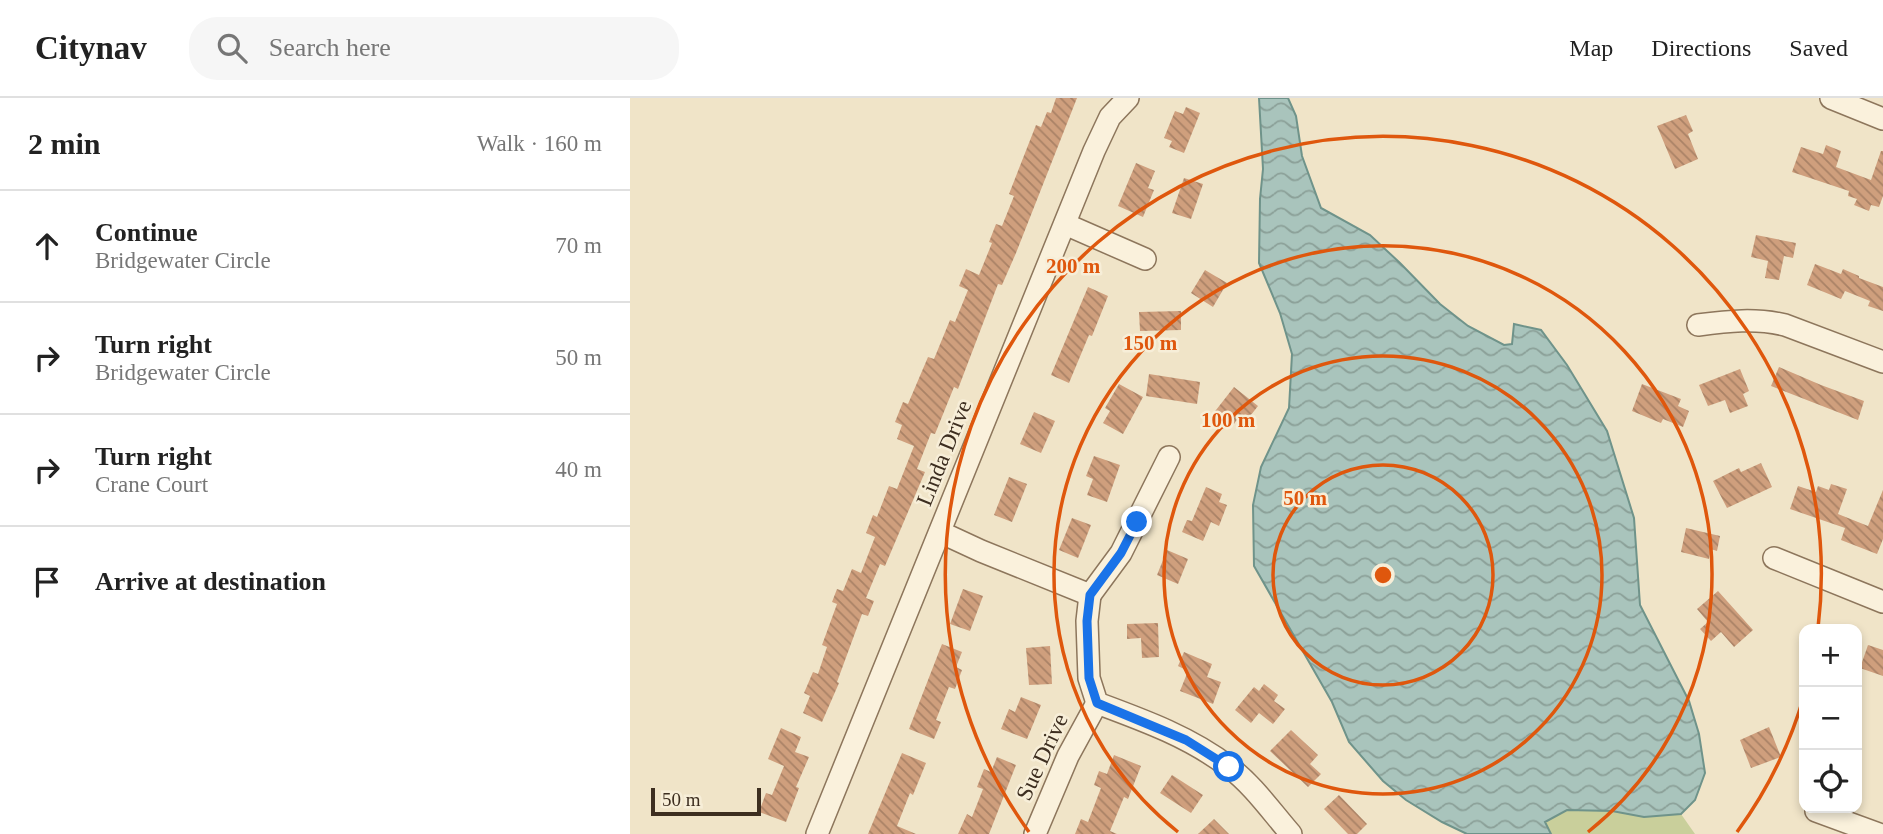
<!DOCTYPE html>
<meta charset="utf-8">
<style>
body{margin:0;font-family:"Times New Roman",serif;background:#f6f6f6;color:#222}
.controls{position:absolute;right:21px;bottom:21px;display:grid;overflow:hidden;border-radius:14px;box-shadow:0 4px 10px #0003}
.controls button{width:63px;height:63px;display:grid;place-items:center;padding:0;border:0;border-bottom:2px solid #e0e0e0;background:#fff;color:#222;font:35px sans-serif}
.scale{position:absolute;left:21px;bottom:18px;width:110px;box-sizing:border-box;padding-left:7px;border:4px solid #3d2e20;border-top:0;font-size:19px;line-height:24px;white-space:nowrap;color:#3d2e20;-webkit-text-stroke:5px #f7eed8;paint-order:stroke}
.stop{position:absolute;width:21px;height:21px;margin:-16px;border:5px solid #1a73e8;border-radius:50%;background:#fff}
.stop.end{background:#1a73e8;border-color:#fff;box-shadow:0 2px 7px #0008}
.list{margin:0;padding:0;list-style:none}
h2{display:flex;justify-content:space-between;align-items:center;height:91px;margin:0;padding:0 28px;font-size:30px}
h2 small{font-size:23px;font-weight:400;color:#767676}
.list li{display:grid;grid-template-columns:46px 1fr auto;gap:21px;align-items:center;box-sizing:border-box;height:112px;padding:0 28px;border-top:2px solid #e0e0e0}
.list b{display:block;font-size:26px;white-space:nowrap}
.list p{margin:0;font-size:23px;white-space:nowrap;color:#767676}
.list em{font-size:23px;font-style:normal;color:#767676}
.icon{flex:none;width:38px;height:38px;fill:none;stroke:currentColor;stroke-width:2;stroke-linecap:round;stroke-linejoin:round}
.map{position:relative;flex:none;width:1253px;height:736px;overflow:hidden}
header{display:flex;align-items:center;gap:42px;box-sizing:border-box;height:98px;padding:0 35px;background:#fff;border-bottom:2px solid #e0e0e0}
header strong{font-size:33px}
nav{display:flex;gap:38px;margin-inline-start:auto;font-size:24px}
.search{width:490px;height:63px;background:#f6f6f6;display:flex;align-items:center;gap:18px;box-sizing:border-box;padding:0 24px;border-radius:28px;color:#767676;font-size:26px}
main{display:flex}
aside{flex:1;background:#fff}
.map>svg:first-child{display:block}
</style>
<header>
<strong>Citynav</strong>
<div class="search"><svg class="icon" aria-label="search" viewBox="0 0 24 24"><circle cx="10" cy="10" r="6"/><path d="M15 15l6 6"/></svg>Search here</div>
<nav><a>Map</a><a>Directions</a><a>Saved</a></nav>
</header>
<main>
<aside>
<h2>2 min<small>Walk · 160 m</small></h2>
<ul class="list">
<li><svg class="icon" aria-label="ahead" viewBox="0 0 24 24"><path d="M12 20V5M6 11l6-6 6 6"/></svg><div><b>Continue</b><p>Bridgewater Circle</p></div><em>70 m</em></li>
<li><svg class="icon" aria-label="right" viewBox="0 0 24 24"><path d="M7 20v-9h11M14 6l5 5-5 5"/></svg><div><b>Turn right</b><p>Bridgewater Circle</p></div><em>50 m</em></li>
<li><svg class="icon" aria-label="right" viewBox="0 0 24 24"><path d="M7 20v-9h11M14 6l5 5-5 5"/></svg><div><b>Turn right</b><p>Crane Court</p></div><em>40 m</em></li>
<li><svg class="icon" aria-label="arrive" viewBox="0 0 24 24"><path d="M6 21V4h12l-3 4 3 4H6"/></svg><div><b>Arrive at destination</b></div></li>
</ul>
</aside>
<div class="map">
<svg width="1253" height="736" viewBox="0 0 1253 736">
<defs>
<pattern id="water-waves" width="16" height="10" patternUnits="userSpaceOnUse" patternTransform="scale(1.75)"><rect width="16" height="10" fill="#a9c4bc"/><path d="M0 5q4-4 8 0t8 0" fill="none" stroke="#8ba098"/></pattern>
<pattern id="building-back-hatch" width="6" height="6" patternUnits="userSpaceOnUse" patternTransform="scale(1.75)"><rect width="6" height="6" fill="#cf9f7d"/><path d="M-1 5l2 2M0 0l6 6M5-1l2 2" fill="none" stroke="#a98266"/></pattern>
</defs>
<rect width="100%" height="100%" fill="#f0e4c8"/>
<polygon fill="#c9cf9b" points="936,712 982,713 1014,719 1051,716 1065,736 878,736 915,724"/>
<polygon fill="url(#water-waves)" stroke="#6f938a" stroke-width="2" points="629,0 658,0 666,18 672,58 691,110 740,137 770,165 810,206 838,228 874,247 882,246 884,226 911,232 937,267 977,333 1004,420 1010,507 1059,603 1069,636 1075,675 1065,702 1051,716 1014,719 982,713 937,712 915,724 921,736 837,736 812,724 776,702 753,683 719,644 702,604 624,468 623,407 631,369 659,310 662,256 650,215 629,165 630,101 633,71"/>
<g fill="url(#building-back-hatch)">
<polygon points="426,0 447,0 386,155 372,187 368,186 328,291 324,289 305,336 301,335 287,371 295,374 255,468 250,466 236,500 244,503 238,518 232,516 207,584 209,585 192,624 173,615 180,598 174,595 183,574 188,576 197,549 192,547 207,506 202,504 207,491 213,493 222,471 231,475 245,439 236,435 243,417 247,419 259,388 267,391 284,348 267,341 272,327 265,324 273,304 278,306 298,259 304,261 320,222 325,224 338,192 329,188 336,171 349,177 362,145 359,144 366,126 372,128 384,98 379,96 406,27 411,29 417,14 421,15"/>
<polygon points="556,9 570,15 554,55 539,49 542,43 534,40 545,13 553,16"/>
<polygon points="1056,17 1063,33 1058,36 1068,61 1045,71 1027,28"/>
<polygon points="1196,47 1211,53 1206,69 1241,82 1251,53 1253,53 1253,98 1249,109 1241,107 1239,113 1224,107 1227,101 1218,98 1219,93 1162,74 1171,49 1193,56"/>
<polygon points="506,65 525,73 518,90 524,92 513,119 488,108"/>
<polygon points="554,80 573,86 561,121 542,115"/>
<polygon points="1126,137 1166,145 1163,160 1154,158 1149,182 1135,180 1138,163 1121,159"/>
<polygon points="1185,166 1211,176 1213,171 1229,178 1229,180 1253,189 1253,213 1238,208 1240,203 1215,193 1211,201 1177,187"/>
<polygon points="575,172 597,185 583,209 561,195"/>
<polygon points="458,189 478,198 462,238 459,237 439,285 421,277"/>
<polygon points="551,213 551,232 510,233 509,214"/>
<polygon points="1149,269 1191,287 1234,303 1228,322 1141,288"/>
<polygon points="1110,271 1119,293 1113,296 1118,308 1100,315 1095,302 1078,308 1069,287"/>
<polygon points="519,276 570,284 567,306 516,298"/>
<polygon points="489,286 513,299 493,336 473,325 480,313 475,310"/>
<polygon points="1012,286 1051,301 1048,308 1059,313 1053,329 1033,321 1031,325 1002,313"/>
<polygon points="604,289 628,308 617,322 610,317 604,326 599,322 593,331 579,321"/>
<polygon points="404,314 425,323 411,355 390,346"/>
<polygon points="464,358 490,367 477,404 457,397 463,381 456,378"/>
<polygon points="1131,365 1142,389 1097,410 1083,383 1109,370 1111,374"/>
<polygon points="379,379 397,386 382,424 364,417"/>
<polygon points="1201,386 1217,391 1208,416 1238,428 1253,392 1253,441 1247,456 1211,442 1215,430 1160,411 1168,388 1186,394 1188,388 1199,392"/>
<polygon points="576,389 592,396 589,404 597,407 589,428 581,424 573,443 552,434 557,422 562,423"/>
<polygon points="442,420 461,427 448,460 429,452"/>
<polygon points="1056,430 1090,438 1087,453 1081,451 1079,461 1051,454"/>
<polygon points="537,452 558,461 548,486 527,477"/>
<polygon points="333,491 353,498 340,533 320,526"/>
<polygon points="1088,493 1123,532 1104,549 1091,534 1081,543 1070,531 1078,524 1067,511"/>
<polygon points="528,525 529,559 512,560 511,540 497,541 497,526"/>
<polygon points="312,546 332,554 326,569 332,572 325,591 319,589 306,622 311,624 304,641 279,631"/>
<polygon points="1238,547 1253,552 1253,578 1230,570"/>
<polygon points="420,548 422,586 399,587 396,550"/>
<polygon points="554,554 582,566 577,579 591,584 583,606 550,593 558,573 548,568"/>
<polygon points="634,586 648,597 644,603 655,611 643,626 629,615 621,625 605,612 624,589 629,593"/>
<polygon points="391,599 411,607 397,641 371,631 379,611 385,614"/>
<polygon points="1139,629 1151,659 1121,670 1110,642"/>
<polygon points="151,630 171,639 165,654 179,659 166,689 169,690 156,724 129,714 136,695 142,697 154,668 138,661"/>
<polygon points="661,632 688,657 680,666 691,676 678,689 640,653"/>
<polygon points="272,655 296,665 283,697 280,695 267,728 286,736 238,736"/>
<polygon points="484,657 511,668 498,701 494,699 480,733 487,736 445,736 451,721 458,724 471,690 464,687 469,673 477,676"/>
<polygon points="367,659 386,667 359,736 328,736 337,716 342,719 353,691 347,689 354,671 361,674"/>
<polygon points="542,677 573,697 561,715 530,695"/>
<polygon points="709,697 737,726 727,736 718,736 694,711"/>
<polygon points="584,721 599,736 568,736"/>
</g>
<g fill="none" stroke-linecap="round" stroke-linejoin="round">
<defs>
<g id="minor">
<polyline points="1201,0 1253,21"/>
<polyline points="435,126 515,161"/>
<path d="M 1068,227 C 1098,223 1126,220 1155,227 L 1253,264"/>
<polyline points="310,434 351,453 460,497"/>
<polyline points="1144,460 1253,504"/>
<path d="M 460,497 L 457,523 L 459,580 L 467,605 C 513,622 560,639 599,669 C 623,687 641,713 661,736"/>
<polyline points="460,497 491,455 539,359"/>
<polyline points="1186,713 1249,736"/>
<polyline points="187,736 464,53 480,19 498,0"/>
<polyline points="405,736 438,658 467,605"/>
</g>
</defs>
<use href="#minor" stroke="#8d765c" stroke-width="24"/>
<use href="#minor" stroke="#faf1dc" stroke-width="21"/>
</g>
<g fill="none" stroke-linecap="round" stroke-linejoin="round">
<polyline stroke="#1a73e8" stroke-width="9" points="507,424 491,455 460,497 457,523 459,580 467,605 556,642 599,669"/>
</g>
<g fill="none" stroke="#df570d" stroke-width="3.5">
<circle cx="753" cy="477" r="110"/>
<circle cx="753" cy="477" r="219"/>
<path d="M548 734A329 329 0 1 1 958 734"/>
<path d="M1174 598A438 438 0 0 1 1107 734M399 734A438 438 0 1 1 1188 530"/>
</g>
<g text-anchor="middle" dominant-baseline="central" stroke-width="5" stroke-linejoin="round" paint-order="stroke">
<g font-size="23" fill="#3d2e20" stroke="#f7eed8">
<text transform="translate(314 355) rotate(-68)">Linda Drive</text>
<text transform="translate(412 659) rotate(-65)">Sue Drive</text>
</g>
</g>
<circle cx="753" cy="477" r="10" fill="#df570d" stroke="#f7eed8" stroke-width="3.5"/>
<g font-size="21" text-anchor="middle" font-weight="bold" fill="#df570d" stroke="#f7eed8" stroke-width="5" stroke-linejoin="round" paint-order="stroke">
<text x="443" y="175">200 m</text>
<text x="520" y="252">150 m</text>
<text x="598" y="329">100 m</text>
<text x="675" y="407">50 m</text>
</g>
</svg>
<div class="controls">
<button>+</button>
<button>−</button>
<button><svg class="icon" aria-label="locate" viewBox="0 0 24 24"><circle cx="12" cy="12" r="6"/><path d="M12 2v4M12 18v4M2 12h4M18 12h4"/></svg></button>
</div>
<div class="scale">50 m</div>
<div class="stop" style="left:599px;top:669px"></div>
<div class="stop end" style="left:507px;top:424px"></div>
</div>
</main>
